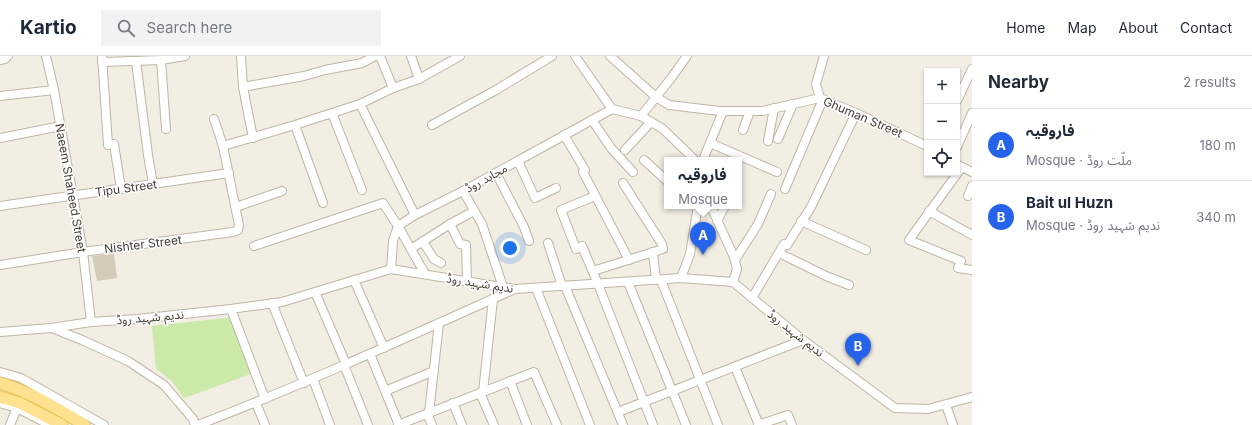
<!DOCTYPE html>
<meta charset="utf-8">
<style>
body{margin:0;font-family:Inter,"Noto Sans Arabic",sans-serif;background:#f2f2f3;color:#1f2937}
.controls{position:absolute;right:12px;top:12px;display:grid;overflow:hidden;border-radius:0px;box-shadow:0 1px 3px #0004}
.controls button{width:36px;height:36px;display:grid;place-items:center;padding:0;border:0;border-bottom:1px solid #e0e1e3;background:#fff;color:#1f2937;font:20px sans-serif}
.you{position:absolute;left:510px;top:192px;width:14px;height:14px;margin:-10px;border:3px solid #fff;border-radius:50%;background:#1a73e8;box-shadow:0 0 0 6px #1a73e833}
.badge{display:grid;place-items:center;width:26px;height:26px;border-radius:50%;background:#2563eb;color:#fff;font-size:13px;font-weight:700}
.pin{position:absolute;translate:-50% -33px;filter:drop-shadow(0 1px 2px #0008)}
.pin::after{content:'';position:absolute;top:21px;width:14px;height:12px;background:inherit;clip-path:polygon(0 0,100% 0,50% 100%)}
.popup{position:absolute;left:664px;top:101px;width:78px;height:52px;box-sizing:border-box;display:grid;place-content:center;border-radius:0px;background:#fff;filter:drop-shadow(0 1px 3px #0005);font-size:13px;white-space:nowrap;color:#747a83}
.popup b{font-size:15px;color:#1f2937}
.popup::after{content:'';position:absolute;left:50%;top:100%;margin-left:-8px;border:8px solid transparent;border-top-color:#fff}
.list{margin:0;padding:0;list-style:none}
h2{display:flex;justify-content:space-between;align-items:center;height:52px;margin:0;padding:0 16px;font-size:17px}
h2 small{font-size:13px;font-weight:400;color:#747a83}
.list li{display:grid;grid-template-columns:26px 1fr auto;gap:12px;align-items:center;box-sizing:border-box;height:72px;padding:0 16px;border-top:1px solid #e0e1e3}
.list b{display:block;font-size:15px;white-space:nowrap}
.list p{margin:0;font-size:13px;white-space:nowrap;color:#747a83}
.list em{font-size:13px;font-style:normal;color:#747a83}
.icon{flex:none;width:22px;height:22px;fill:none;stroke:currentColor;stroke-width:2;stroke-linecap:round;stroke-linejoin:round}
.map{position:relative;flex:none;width:972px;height:369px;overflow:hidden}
header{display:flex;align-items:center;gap:24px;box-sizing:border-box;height:56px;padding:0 20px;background:#fff;border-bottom:1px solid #e0e1e3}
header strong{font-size:19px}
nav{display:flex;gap:22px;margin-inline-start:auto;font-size:14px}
.search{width:280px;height:36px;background:#f2f2f3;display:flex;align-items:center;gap:10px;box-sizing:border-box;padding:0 14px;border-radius:0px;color:#747a83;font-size:15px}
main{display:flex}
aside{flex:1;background:#fff}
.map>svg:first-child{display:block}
</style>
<header>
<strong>Kartio</strong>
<div class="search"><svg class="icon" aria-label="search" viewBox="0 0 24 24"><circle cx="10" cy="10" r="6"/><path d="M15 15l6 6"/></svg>Search here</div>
<nav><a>Home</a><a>Map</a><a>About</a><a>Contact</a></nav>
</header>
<main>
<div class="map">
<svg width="972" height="369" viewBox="0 0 972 369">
<rect width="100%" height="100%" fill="#f2eee3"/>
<polygon fill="#cbe9a9" points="235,261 254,317 184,342 172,325 156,313 152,270"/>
<polygon fill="#d4cab8" points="114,198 117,222 97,225 92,200"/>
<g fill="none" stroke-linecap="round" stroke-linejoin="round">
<defs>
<g id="minor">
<polyline points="46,0 54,34 83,196 91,266"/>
<polyline points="102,0 108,89 114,88 121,133"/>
<polyline points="241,0 243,31 253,82"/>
<polyline points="380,0 393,32"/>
<polyline points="411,0 419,23"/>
<polyline points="575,0 612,53 641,60 663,73 695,104"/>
<polyline points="610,0 656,41 669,49 720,55 763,55 820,42 856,57 927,90"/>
<polyline points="0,4 5,3 8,0"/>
<polyline points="161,4 166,73"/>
<polyline points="136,5 148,99 153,128"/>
<polyline points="102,6 161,4 185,0"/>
<polyline points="243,31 304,20 325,14 362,7 375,0"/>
<polyline points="0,40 54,34"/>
<polyline points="820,42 816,28 824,0"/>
<polyline points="957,45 972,13"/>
<polyline points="360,48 415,159"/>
<polyline points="332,57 362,134"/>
<polyline points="641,60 672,21 687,0"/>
<polyline points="592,64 611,92 633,116"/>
<polyline points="295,69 323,147"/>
<polyline points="432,69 496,34 552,0"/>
<polyline points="743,74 750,55"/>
<polyline points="564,79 585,114 583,116 629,204"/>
<polyline points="0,82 61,70"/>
<polyline points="778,83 793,48"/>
<polyline points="768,85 774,52"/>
<polyline points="710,87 777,116"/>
<polyline points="223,90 295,69 360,48 393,32 419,23 460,0"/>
<polyline points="957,91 972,57"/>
<polyline points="625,94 651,66"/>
<polyline points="644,104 667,125"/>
<polyline points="703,104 723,55"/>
<polyline points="518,105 535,142 556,132"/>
<polyline points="958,109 972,116"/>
<polyline points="962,111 909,184 961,205 958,212 972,214"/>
<polyline points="496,117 524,171 529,185"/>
<polyline points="785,133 823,43"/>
<polyline points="463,135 482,168 503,231"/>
<polyline points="595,140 561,154 576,193 582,190 598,228 653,369"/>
<polyline points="968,140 972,130"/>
<polyline points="0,150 229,117"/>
<polyline points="709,150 713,155 734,201 737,213 733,226"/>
<polyline points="236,151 282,135"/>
<polyline points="929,155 972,179"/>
<polyline points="717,165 725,150"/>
<polyline points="801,165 866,194"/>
<polyline points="450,168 460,188 466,189 467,225"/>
<polyline points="423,186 434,203 441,207"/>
<polyline points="548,187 562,230"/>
<polyline points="254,190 383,147 398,170 425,218"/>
<polyline points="411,193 450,168 474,155"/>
<polyline points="653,196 656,224"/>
<polyline points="779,197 826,220 849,229"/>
<polyline points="735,204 758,168 771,138"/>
<polyline points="0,209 83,196 233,176 238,174 239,169 223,90 214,63"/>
<polyline points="391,213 393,185 398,170 415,159 463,135 612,53"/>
<polyline points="593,215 663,193 662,188 623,127"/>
<polyline points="681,222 690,198 698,150"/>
<polyline points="354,224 384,292"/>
<polyline points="661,224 718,369"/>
<polyline points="628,226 686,369"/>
<polyline points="565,230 623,369"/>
<polyline points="536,232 590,369"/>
<polyline points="315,236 346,308"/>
<polyline points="752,242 784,188 787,189 811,151 856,57"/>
<polyline points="272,247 304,327"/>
<polyline points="231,253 265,343"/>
<polyline points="52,272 82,284 128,305 164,329 193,363 195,369"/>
<polyline points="0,276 51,272 91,266 137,263 231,253 282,246 391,213 515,233 681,222 733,226 803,284 895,352 928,353 972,341"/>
<polyline points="370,298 399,369"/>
<polyline points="344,309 368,369"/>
<polyline points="735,311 759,369"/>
<polyline points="0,316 21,322 104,369"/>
<polyline points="313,323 330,369"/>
<polyline points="510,325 527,369"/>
<polyline points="385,335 434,315"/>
<polyline points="483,336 493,243"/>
<polyline points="480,337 494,369"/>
<polyline points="0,347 17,352 50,369"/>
<polyline points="256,347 265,369"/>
<polyline points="453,347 462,369"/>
<polyline points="946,349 953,369"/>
<polyline points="618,356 803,284"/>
<polyline points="429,357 439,267"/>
<polyline points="427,358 432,369"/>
<polyline points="10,369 19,347"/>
<path d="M 198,369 C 305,328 410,280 515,233"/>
<polyline points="398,369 534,316 557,369"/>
<polyline points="758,369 788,359 792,369"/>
</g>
<g id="major">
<path d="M 0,327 C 29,335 59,353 84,369"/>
<polyline points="0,341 20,347 62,369"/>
</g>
</defs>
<use href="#minor" stroke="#beb6a5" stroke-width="10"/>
<use href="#major" stroke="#e9c15a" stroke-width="13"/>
<use href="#minor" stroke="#fff" stroke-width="8"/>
<use href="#major" stroke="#ffe28f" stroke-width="11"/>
</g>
<g text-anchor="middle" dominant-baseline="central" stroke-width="3" stroke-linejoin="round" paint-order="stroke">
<g font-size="12" fill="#443e33" stroke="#fff">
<text transform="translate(863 61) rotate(23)">Ghuman Street</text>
<text transform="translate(486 122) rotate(-29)">مجاہد روڈ</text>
<text transform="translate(71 132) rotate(80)">Naeem Shaheed Street</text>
<text transform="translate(126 132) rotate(-8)">Tipu Street</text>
<text transform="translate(143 188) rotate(-7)">Nishter Street</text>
<text transform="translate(480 227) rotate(9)">ندیم شہید روڈ</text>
<text transform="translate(150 261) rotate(-5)">ندیم شہید روڈ</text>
<text transform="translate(796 277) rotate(38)">ندیم شہید روڈ</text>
</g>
</g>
</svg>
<div class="controls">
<button>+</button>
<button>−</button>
<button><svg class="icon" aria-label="locate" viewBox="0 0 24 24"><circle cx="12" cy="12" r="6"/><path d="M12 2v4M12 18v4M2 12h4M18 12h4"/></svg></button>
</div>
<div class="you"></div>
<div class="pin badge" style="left:703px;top:199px">A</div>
<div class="popup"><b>فاروقیہ</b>Mosque</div>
<div class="pin badge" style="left:858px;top:310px">B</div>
</div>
<aside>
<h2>Nearby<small>2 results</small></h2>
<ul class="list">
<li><span class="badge">A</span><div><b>فاروقیہ</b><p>Mosque · ملّت روڈ</p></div><em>180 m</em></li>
<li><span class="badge">B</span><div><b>Bait ul Huzn</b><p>Mosque · ندیم شہید روڈ</p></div><em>340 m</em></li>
</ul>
</aside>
</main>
